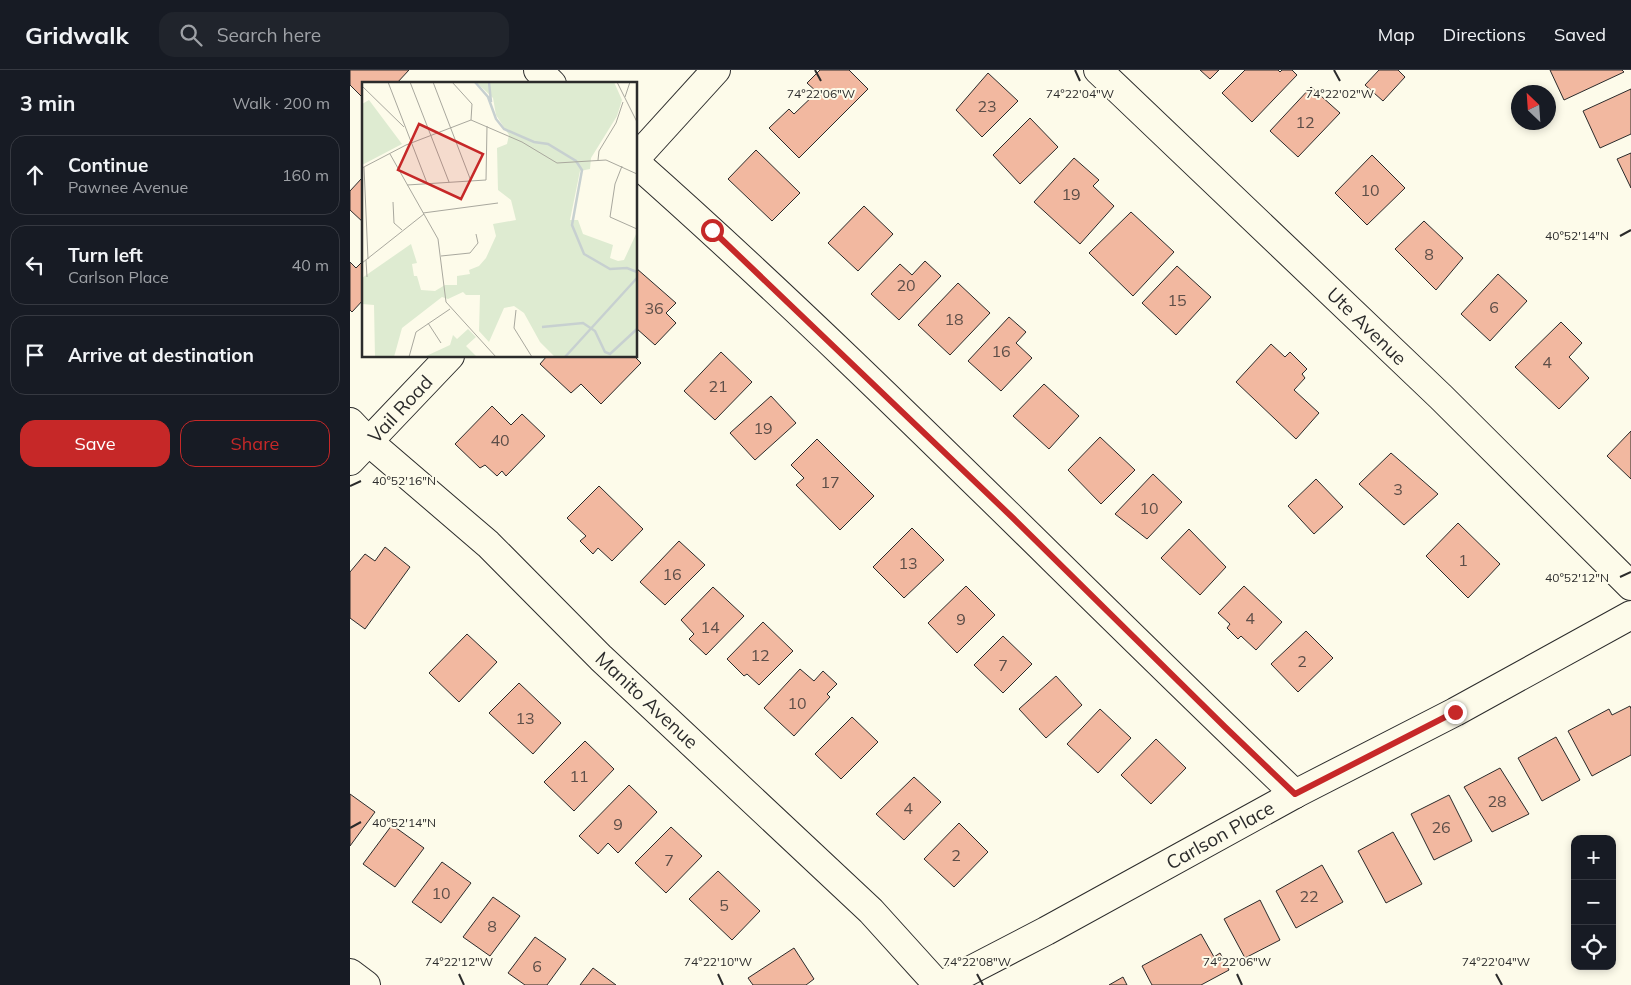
<!DOCTYPE html>
<meta charset="utf-8">
<style>
body{margin:0;font-family:Mulish,sans-serif;background:#20242c;color:#f1f3f6}
.controls{position:absolute;right:15px;bottom:15px;display:grid;overflow:hidden;border-radius:10px;box-shadow:0 2px 8px #0003}
.controls button{width:45px;height:45px;display:grid;place-items:center;padding:0;border:0;border-bottom:1px solid #363941;background:#171b24;color:#f1f3f6;font:25px sans-serif}
.compass{position:absolute;left:1161px;top:15px;width:45px;height:45px;border-radius:50%;background:#171b24;box-shadow:0 2px 8px #0003;rotate:335deg}
.stop{position:absolute;width:15px;height:15px;margin:-11px;border:4px solid #c62828;border-radius:50%;background:#fff}
.stop.end{background:#c62828;border-color:#fff;box-shadow:0 1px 5px #0008}
.list{margin:0;padding:0;list-style:none}
h2{display:flex;justify-content:space-between;align-items:center;height:65px;margin:0;padding:0 20px;font-size:21px}
h2 small{font-size:16px;font-weight:400;color:#9ea1a6}
.list li{display:grid;grid-template-columns:32px 1fr auto;gap:15px;align-items:center;box-sizing:border-box;height:80px;margin:0 10px 10px;padding:0 10px;border:1px solid #363941;border-radius:15px}
.list b{display:block;font-size:19px;white-space:nowrap}
.list p{margin:0;font-size:16px;white-space:nowrap;color:#9ea1a6}
.list em{font-size:16px;font-style:normal;color:#9ea1a6}
.actions{display:flex;gap:10px;padding:15px 20px}
.actions a{flex:1;padding:11px 0;border:1px solid #c62828;border-radius:15px;text-align:center;font-size:18px;color:#c62828}
.actions .main{background:#c62828;color:#fff}
.icon{flex:none;width:28px;height:28px;fill:none;stroke:currentColor;stroke-width:2;stroke-linecap:round;stroke-linejoin:round}
.map{position:relative;flex:none;width:1281px;height:915px;overflow:hidden}
header{display:flex;align-items:center;gap:30px;box-sizing:border-box;height:70px;padding:0 25px;background:#171b24;border-bottom:1px solid #363941}
header strong{font-size:24px}
nav{display:flex;gap:28px;margin-inline-start:auto;font-size:18px}
.search{width:350px;height:45px;background:#20242c;display:flex;align-items:center;gap:12px;box-sizing:border-box;padding:0 18px;border-radius:15px;color:#9ea1a6;font-size:19px}
main{display:flex}
aside{flex:1;background:#171b24}
.map>svg:first-child{display:block}
</style>
<header>
<strong>Gridwalk</strong>
<div class="search"><svg class="icon" aria-label="search" viewBox="0 0 24 24"><circle cx="10" cy="10" r="6"/><path d="M15 15l6 6"/></svg>Search here</div>
<nav><a>Map</a><a>Directions</a><a>Saved</a></nav>
</header>
<main>
<aside>
<h2>3 min<small>Walk · 200 m</small></h2>
<ul class="list">
<li><svg class="icon" aria-label="ahead" viewBox="0 0 24 24"><path d="M12 20V5M6 11l6-6 6 6"/></svg><div><b>Continue</b><p>Pawnee Avenue</p></div><em>160 m</em></li>
<li><svg class="icon" aria-label="left" viewBox="0 0 24 24"><path d="M17 20v-9H6M10 6l-5 5 5 5"/></svg><div><b>Turn left</b><p>Carlson Place</p></div><em>40 m</em></li>
<li><svg class="icon" aria-label="arrive" viewBox="0 0 24 24"><path d="M6 21V4h12l-3 4 3 4H6"/></svg><div><b>Arrive at destination</b></div></li>
</ul>
<div class="actions"><a class="main">Save</a><a>Share</a></div>
</aside>
<div class="map">
<svg width="1281" height="915" viewBox="0 0 1281 915">
<rect width="100%" height="100%" fill="#fdfbea"/>
<g fill="#f2b8a0" stroke="#2b2b2b">
<polygon points="0,0 59,0 46,14 14,14 14,29 0,15"/>
<polygon points="470,0 499,0 518,19 449,88 419,58 439,39 444,44 467,22 457,13"/>
<polygon points="850,0 869,0 860,9"/>
<polygon points="895,0 928,0 930,2 932,0 942,0 947,5 902,52 872,23"/>
<polygon points="1029,0 1048,0 1055,7 1033,31 1015,15"/>
<polygon points="1200,0 1272,0 1274,2 1214,30"/>
<polygon points="638,3 668,31 632,67 606,40"/>
<polygon points="961,17 990,43 948,87 920,61"/>
<polygon points="1281,19 1281,64 1250,78 1233,41"/>
<polygon points="680,48 708,77 670,114 643,85"/>
<polygon points="406,80 450,123 422,151 378,109"/>
<polygon points="1281,83 1281,118 1267,89"/>
<polygon points="1022,85 1055,118 1017,155 985,123"/>
<polygon points="724,88 749,110 743,116 764,136 730,174 684,132"/>
<polygon points="12,108 14,110 14,153 0,140 0,121"/>
<polygon points="514,136 543,164 508,201 478,173"/>
<polygon points="781,142 824,182 783,226 739,183"/>
<polygon points="1074,151 1113,188 1086,220 1045,179"/>
<polygon points="14,190 14,229 2,242 0,240 0,192 6,198"/>
<polygon points="575,191 591,206 549,250 521,224 550,194 562,205"/>
<polygon points="827,196 861,227 826,265 792,233"/>
<polygon points="286,198 326,233 316,243 326,253 305,275 286,258"/>
<polygon points="1148,204 1177,231 1140,271 1111,244"/>
<polygon points="608,213 640,243 600,285 568,255"/>
<polygon points="659,247 676,262 666,273 682,288 651,321 618,291"/>
<polygon points="1211,252 1232,273 1219,287 1239,308 1209,339 1165,297"/>
<polygon points="921,274 935,287 940,282 957,299 952,304 955,308 944,320 969,343 946,369 886,312"/>
<polygon points="371,282 402,312 365,350 334,321"/>
<polygon points="197,286 284,286 291,293 251,334 231,314 221,323 190,294"/>
<polygon points="694,314 729,346 699,379 663,346"/>
<polygon points="421,326 446,353 405,390 380,363"/>
<polygon points="142,336 161,355 172,344 195,366 156,406 152,401 147,406 135,395 130,398 105,374"/>
<polygon points="1281,361 1281,409 1257,386"/>
<polygon points="750,367 785,400 751,434 718,400"/>
<polygon points="467,369 524,426 490,460 446,415 454,408 441,395"/>
<polygon points="1041,383 1088,424 1054,455 1009,414"/>
<polygon points="803,404 832,432 797,469 765,444"/>
<polygon points="966,409 993,437 964,464 938,436"/>
<polygon points="249,416 293,459 262,491 248,478 243,484 230,471 236,466 217,448"/>
<polygon points="1108,453 1150,494 1118,528 1076,486"/>
<polygon points="562,458 594,490 554,528 523,497"/>
<polygon points="839,459 876,497 850,525 811,488"/>
<polygon points="329,471 355,495 315,535 290,512"/>
<polygon points="35,477 60,497 15,559 0,548 0,502 15,484 25,491"/>
<polygon points="616,516 645,545 607,583 578,553"/>
<polygon points="894,516 932,552 906,580 891,566 888,569 877,558 880,554 868,543"/>
<polygon points="363,517 394,546 356,585 339,569 344,564 331,550"/>
<polygon points="413,552 443,581 409,615 397,604 394,606 377,589"/>
<polygon points="956,561 983,588 948,622 921,594"/>
<polygon points="117,564 147,592 109,632 79,603"/>
<polygon points="653,566 682,594 653,623 624,595"/>
<polygon points="450,599 464,611 473,601 487,614 477,624 480,627 444,666 414,638"/>
<polygon points="706,606 732,635 696,668 669,639"/>
<polygon points="169,613 211,653 183,684 139,643"/>
<polygon points="1280,636 1281,639 1281,685 1242,706 1218,661 1259,639 1262,645"/>
<polygon points="750,639 781,668 748,703 717,674"/>
<polygon points="502,647 528,672 491,709 465,684"/>
<polygon points="1206,667 1230,710 1192,731 1168,688"/>
<polygon points="806,669 836,698 801,734 771,705"/>
<polygon points="235,671 264,699 224,741 194,712"/>
<polygon points="1150,698 1179,744 1142,762 1114,717"/>
<polygon points="564,707 591,732 554,770 526,744"/>
<polygon points="279,715 307,742 268,783 258,773 248,784 229,766"/>
<polygon points="0,724 25,742 0,776"/>
<polygon points="1099,725 1122,771 1084,790 1061,744"/>
<polygon points="609,753 638,782 604,817 574,789"/>
<polygon points="42,755 74,778 45,817 13,794"/>
<polygon points="321,757 352,786 316,823 285,793"/>
<polygon points="1043,762 1072,814 1036,833 1008,781"/>
<polygon points="92,792 121,813 91,853 62,832"/>
<polygon points="972,795 993,832 946,858 926,821"/>
<polygon points="368,801 410,841 382,870 339,829"/>
<polygon points="143,827 170,846 140,886 113,867"/>
<polygon points="910,830 930,870 895,888 874,849"/>
<polygon points="851,864 864,887 870,883 879,900 851,915 802,915 792,896"/>
<polygon points="185,867 216,889 197,915 175,915 158,903"/>
<polygon points="444,878 464,909 456,915 403,915 398,908"/>
<polygon points="243,898 266,915 230,915"/>
<polygon points="773,907 777,915 759,915"/>
</g>
<g fill="none" stroke-linecap="round" stroke-linejoin="round">
<defs>
<g id="street">
<polyline points="188,0 202,14"/>
<polyline points="748,0 1091,327 1281,516"/>
<path d="M 286,93 C 514,295 725,515 945,724"/>
<polyline points="0,352 19,372 138,474 251,588 521,841 588,915"/>
<polyline points="592,915 696,861 945,724 1105,642 1281,545"/>
</g>
<g id="secondary">
<polyline points="286,88 366,0"/>
<polyline points="0,391 100,286"/>
<polyline points="0,903 16,915"/>
</g>
</defs>
<use href="#street" stroke="#2b2b2b" stroke-width="30"/>
<use href="#secondary" stroke="#2b2b2b" stroke-width="30"/>
<use href="#street" stroke="#fdfbea" stroke-width="28"/>
<use href="#secondary" stroke="#fdfbea" stroke-width="28"/>
</g>
<g fill="none" stroke-linecap="round" stroke-linejoin="round">
<polyline stroke="#c62828" stroke-width="6" points="362,160 663,448 875,657 945,724 1105,642"/>
</g>
<path fill="none" stroke="#2b2b2b" stroke-width="2" d="M 465,0 L 471,11M 725,0 L 730,11M 984,0 L 990,11M 1270,166 L 1281,160M 0,416 L 11,411M 1270,507 L 1281,502M 0,758 L 11,752M 109,904 L 114,915M 368,904 L 373,915M 627,904 L 633,915M 887,904 L 892,915M 1146,904 L 1152,915"/>
<g text-anchor="middle" dominant-baseline="central" stroke-width="4" stroke-linejoin="round" paint-order="stroke">
<g font-size="16" fill="#5d4e48">
<text x="637" y="36">23</text>
<text x="955" y="52">12</text>
<text x="1020" y="120">10</text>
<text x="721" y="124">19</text>
<text x="1079" y="184">8</text>
<text x="556" y="215">20</text>
<text x="827" y="230">15</text>
<text x="1144" y="237">6</text>
<text x="304" y="238">36</text>
<text x="604" y="249">18</text>
<text x="651" y="281">16</text>
<text x="1197" y="292">4</text>
<text x="368" y="316">21</text>
<text x="413" y="358">19</text>
<text x="150" y="370">40</text>
<text x="480" y="412">17</text>
<text x="1048" y="419">3</text>
<text x="799" y="438">10</text>
<text x="1113" y="490">1</text>
<text x="558" y="493">13</text>
<text x="322" y="504">16</text>
<text x="900" y="548">4</text>
<text x="611" y="549">9</text>
<text x="360" y="557">14</text>
<text x="410" y="585">12</text>
<text x="952" y="591">2</text>
<text x="653" y="595">7</text>
<text x="447" y="633">10</text>
<text x="175" y="648">13</text>
<text x="229" y="706">11</text>
<text x="1147" y="731">28</text>
<text x="558" y="738">4</text>
<text x="268" y="754">9</text>
<text x="1091" y="757">26</text>
<text x="606" y="785">2</text>
<text x="319" y="790">7</text>
<text x="91" y="823">10</text>
<text x="959" y="826">22</text>
<text x="374" y="835">5</text>
<text x="142" y="856">8</text>
<text x="187" y="896">6</text>
</g>
<g font-size="19" fill="#2b2b2b" stroke="#fdfbea">
<text transform="translate(1017 256) rotate(44)">Ute Avenue</text>
<text transform="translate(50 339) rotate(-47)">Vail Road</text>
<text transform="translate(297 630) rotate(43)">Manito Avenue</text>
<text transform="translate(870 765) rotate(-29)">Carlson Place</text>
</g>
</g>
<g transform="translate(12 12)">
<rect width="275" height="275" fill="#fdfbea"/>
<path d="M 114,0 L 252,0 L 260,18 L 255,34 L 229,76 L 228,87 L 218,89 L 208,138 L 216,138 L 221,152 L 251,163 L 248,176 L 256,179 L 262,178 L 275,150 L 275,275 L 193,275 L 178,260 L 162,231 L 152,224 L 142,226 L 127,260 L 117,249 L 118,213 L 104,213 L 101,210 L 86,217 L 80,215 L 40,246 L 32,275 L 13,275 L 12,223 L 0,222 L 0,196 L 49,162 L 55,181 L 50,182 L 52,194 L 55,194 L 59,208 L 73,209 L 83,203 L 95,203 L 95,194 L 108,192 L 107,188 L 117,184 L 124,176 L 134,154 L 131,142 L 154,138 L 149,118 L 136,108 L 135,66 L 145,62 L 147,53 L 134,33 L 131,16 ZM 7,18 L 40,62 L 0,83 L 0,22 ZM 106,247 L 114,255 L 104,264 L 115,275 L 62,275 L 88,263 L 91,253 L 95,257 Z" fill="#deebd1"/>
<path fill="none" stroke="#c7d0d0" stroke-width="2.5" d="M 113,0 L 126,15 L 134,37 L 142,47 L 172,60 L 186,62 L 214,79 L 220,88 L 210,143 L 222,172 L 248,187 L 265,186 L 275,190M 127,0 L 129,20M 180,245 L 221,241 L 233,249 L 243,270 L 248,272 L 275,247M 203,275 L 275,196"/>
<path fill="none" stroke="#a9a89e" stroke-width="1" d="M 26,0 L 65,101M 48,0 L 87,100M 71,0 L 109,99M 90,0 L 110,22 L 109,38M 255,0 L 275,40M 0,4 L 42,45M 263,15 L 268,0M 28,72 L 76,157 L 84,220 L 134,275M 236,78 L 237,69 L 254,41 L 261,20M 260,84 L 253,102 L 248,135 L 275,147M 2,85 L 6,177M 0,86 L 44,63 L 109,38 L 160,60 L 195,81 L 244,78 L 275,92M 45,103 L 124,98 L 125,44M 31,120 L 32,141 L 40,148M 61,131 L 136,121M 79,174 L 108,171 L 116,161 L 114,152M 4,178 L 5,195M 0,181 L 62,132M 154,228 L 152,246 L 170,275M 66,241 L 79,261M 47,275 L 54,250 L 88,227"/>
<path fill="#c62828" fill-opacity="0.15" stroke="#c62828" stroke-width="2.5" d="M 57,42 L 121,72 L 99,117 L 36,88 Z"/>
<rect width="275" height="275" fill="none" stroke="#2b2b2b" stroke-width="2.5"/>
</g>
<g font-size="12" text-anchor="middle" fill="#2b2b2b" stroke="#fdfbea" stroke-width="4" stroke-linejoin="round" paint-order="stroke">
<text x="471" y="28">74°22'06"W</text>
<text x="730" y="28">74°22'04"W</text>
<text x="990" y="28">74°22'02"W</text>
<text x="1227" y="170">40°52'14"N</text>
<text x="54" y="415">40°52'16"N</text>
<text x="1227" y="512">40°52'12"N</text>
<text x="54" y="757">40°52'14"N</text>
<text x="109" y="896">74°22'12"W</text>
<text x="368" y="896">74°22'10"W</text>
<text x="627" y="896">74°22'08"W</text>
<text x="887" y="896">74°22'06"W</text>
<text x="1146" y="896">74°22'04"W</text>
</g>
</svg>
<div class="controls">
<button>+</button>
<button>−</button>
<button><svg class="icon" aria-label="locate" viewBox="0 0 24 24"><circle cx="12" cy="12" r="6"/><path d="M12 2v4M12 18v4M2 12h4M18 12h4"/></svg></button>
</div>
<svg class="compass" viewBox="-18 -18 36 36"><path d="M0-13l5 13h-10z" fill="#e53935"/><path d="M0 13l5-13h-10z" fill="#9ea1a6"/></svg>
<div class="stop" style="left:362px;top:160px"></div>
<div class="stop end" style="left:1105px;top:642px"></div>
</div>
</main>
